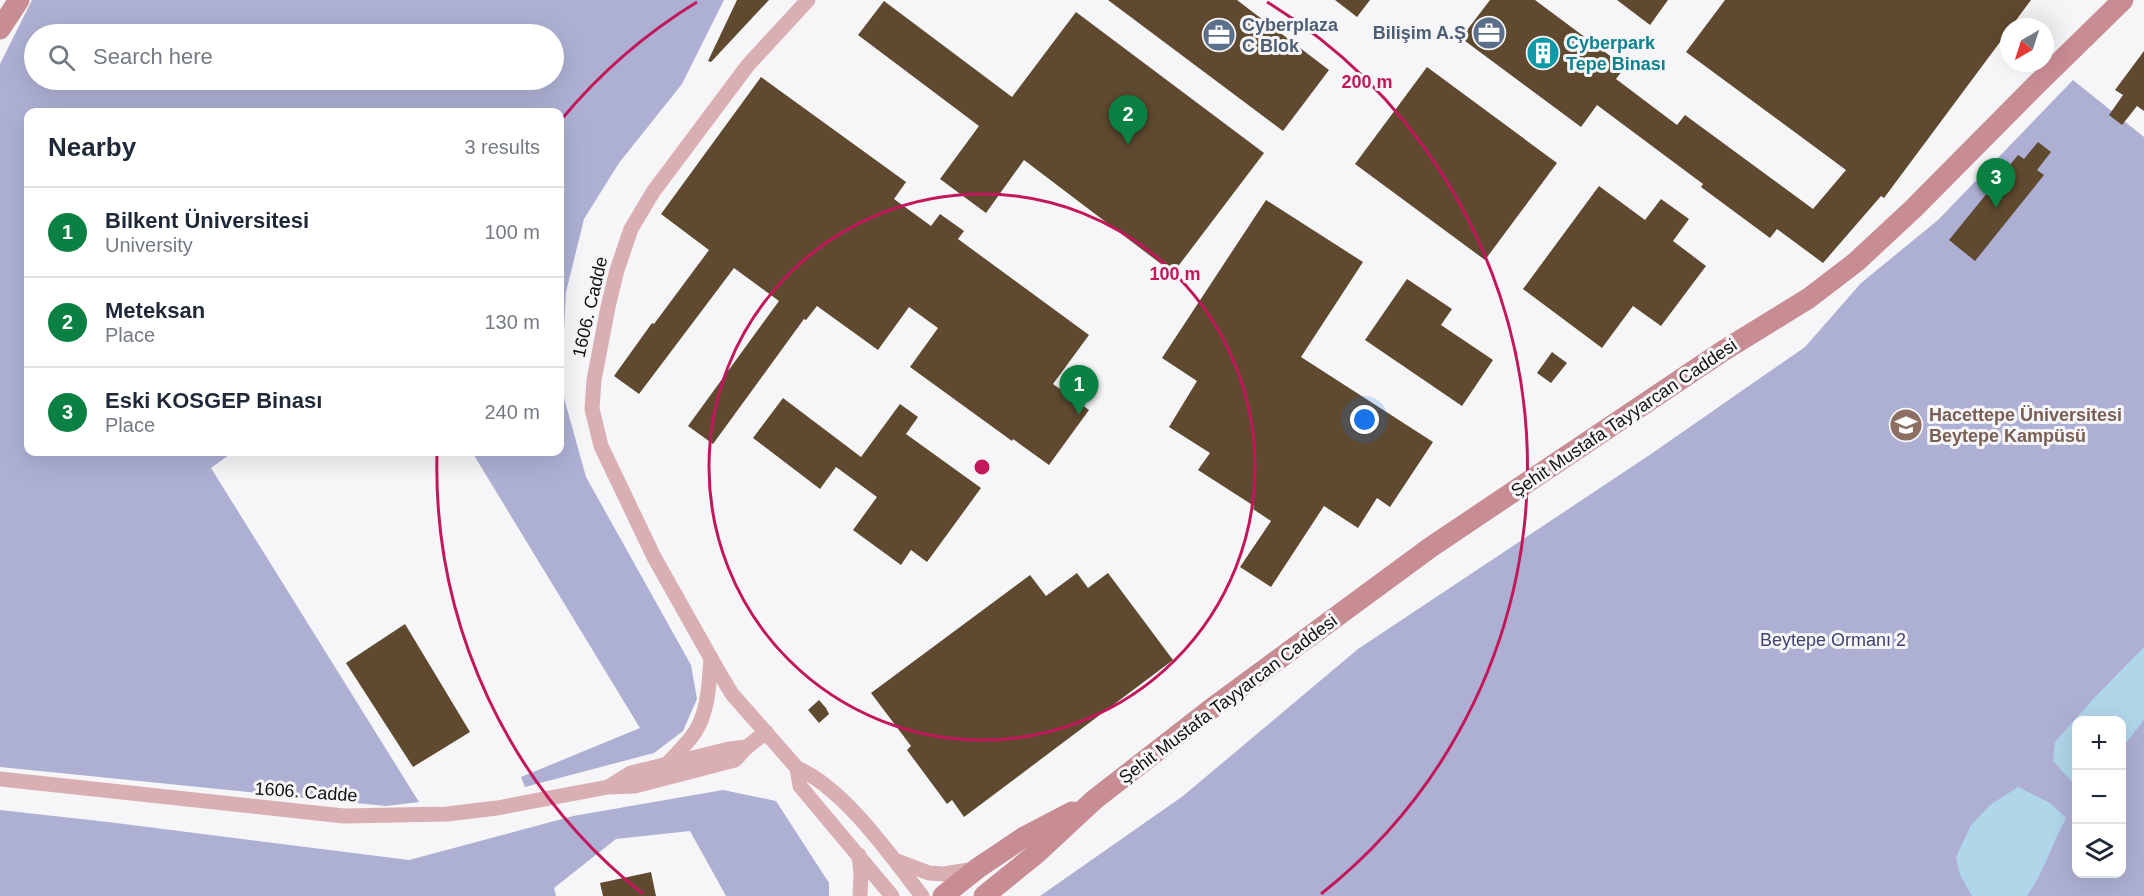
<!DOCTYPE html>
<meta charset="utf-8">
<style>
body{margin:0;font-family:Arial,sans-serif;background:#f6f6f7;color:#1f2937}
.controls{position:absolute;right:18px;bottom:18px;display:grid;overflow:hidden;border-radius:12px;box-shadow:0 6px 24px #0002}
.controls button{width:54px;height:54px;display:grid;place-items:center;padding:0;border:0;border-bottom:2px solid #e0e1e3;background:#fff;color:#1f2937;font:30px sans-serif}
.compass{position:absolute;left:2000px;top:18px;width:54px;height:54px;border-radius:50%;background:#fff;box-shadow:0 6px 24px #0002;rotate:219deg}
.you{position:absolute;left:1365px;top:420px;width:21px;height:21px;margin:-15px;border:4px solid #fff;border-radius:50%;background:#1a73e8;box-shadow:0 0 0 9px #1a73e833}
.badge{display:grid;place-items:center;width:39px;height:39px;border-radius:50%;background:#0b8043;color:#fff;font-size:20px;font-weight:700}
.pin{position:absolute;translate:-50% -50px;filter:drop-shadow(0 2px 3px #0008)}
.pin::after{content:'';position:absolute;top:32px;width:21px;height:18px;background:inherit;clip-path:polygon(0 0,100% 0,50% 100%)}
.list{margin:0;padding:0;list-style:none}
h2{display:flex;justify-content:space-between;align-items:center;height:78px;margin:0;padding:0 24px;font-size:26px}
h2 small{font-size:20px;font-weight:400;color:#747a83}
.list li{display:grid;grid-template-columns:39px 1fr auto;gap:18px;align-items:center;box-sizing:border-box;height:90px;padding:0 24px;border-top:2px solid #e0e1e3}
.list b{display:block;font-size:22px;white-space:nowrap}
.list p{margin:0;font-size:20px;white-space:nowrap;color:#747a83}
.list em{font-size:20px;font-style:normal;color:#747a83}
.icon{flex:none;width:33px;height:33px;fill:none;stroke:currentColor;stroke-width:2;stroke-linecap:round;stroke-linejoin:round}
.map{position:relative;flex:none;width:2144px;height:896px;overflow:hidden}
.search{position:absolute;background:#fff;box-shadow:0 6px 24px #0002;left:24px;top:24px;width:540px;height:66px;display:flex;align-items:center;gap:15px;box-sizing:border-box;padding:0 21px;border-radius:33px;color:#747a83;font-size:22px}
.panel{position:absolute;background:#fff;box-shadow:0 6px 24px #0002;left:24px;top:108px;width:540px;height:348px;border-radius:12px}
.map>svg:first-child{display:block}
</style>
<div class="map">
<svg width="2144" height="896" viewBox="0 0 2144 896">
<rect width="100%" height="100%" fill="#f6f6f8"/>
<g fill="#adb0d2" fill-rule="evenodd">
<path d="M 32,0 L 724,0 L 682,84 L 619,163 L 584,219 L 566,292 L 561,387 L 586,477 L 691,665 L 697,699 L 683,731 L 654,753 L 525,787 L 521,777 L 640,728 L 472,452 L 560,452 L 560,112 L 28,112 L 28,452 L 233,452 L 211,468 L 419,802 L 386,806 L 0,767 L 0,64 ZM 34,34 L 554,34 L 554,80 L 34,80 Z"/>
<path d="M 2073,80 L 2144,137 L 2144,896 L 1040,896 L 1183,796 L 1358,649 L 1651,454 L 1805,347 L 1861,283 L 1938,220 ZM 2076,720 L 2122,720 L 2122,874 L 2076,874 Z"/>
<polygon points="723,790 776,801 829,883 829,896 726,896 690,831 616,839 554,888 556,896 0,896 0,810 108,822 409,860 573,816"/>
</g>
<g fill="#b0d6ea">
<polygon points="2144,647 2144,720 2122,748 2122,720 2076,720 2076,786 2075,785 2053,761 2055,742 2094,698"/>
<path d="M 2018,787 L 2050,803 L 2066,818 C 2052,844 2044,872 2027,896 L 1972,896 L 1960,875 L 1956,857 L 1971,825 L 1990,805 Z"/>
</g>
<g fill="#5f492f">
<polygon points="737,0 769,0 711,62 708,61"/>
<polygon points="1108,0 1237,0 1329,70 1283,131"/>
<polygon points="1335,0 1370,0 1357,17"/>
<polygon points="1490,0 1535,0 1625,67 1616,79 1677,125 1685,115 1813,209 1846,170 1686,52 1725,0 2031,0 2011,27 2009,27 2009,30 1884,198 1881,196 1823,263 1777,229 1770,238 1701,187 1703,184 1597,105 1581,127 1461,38"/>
<polygon points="1617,0 1668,0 1650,25"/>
<polygon points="884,1 1012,97 1076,12 1264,153 1173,273 1024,160 986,213 940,179 979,126 858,35"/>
<polygon points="2144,51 2144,111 2137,106 2122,125 2109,115 2123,95 2115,90"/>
<polygon points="1427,67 1557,163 1485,260 1355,164"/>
<polygon points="761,77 906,182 894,199 931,226 940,214 964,231 958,239 1089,335 1053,384 1089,410 1049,465 1013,439 1012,441 910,367 938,328 909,307 878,350 817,306 806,320 804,319 713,444 688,426 779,301 734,268 639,394 614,376 652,323 654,324 709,250 661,214"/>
<polygon points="2038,142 2051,152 2037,170 2044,175 1975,261 1949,240 2018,155 2024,159"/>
<polygon points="1599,186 1645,220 1661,199 1689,219 1673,241 1706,266 1661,326 1633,306 1602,348 1523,289"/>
<polygon points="1266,200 1363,262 1301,357 1433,442 1390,507 1377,498 1358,528 1324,506 1271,587 1240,567 1271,521 1253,509 1254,506 1198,470 1210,453 1169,427 1197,381 1162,358"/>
<polygon points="1407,279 1452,309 1441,325 1493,360 1462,406 1365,340"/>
<polygon points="1552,352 1567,363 1551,383 1537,373"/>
<polygon points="783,398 861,457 900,404 918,417 906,434 981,488 927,562 911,550 901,565 853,530 877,497 836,467 820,489 753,438"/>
<polygon points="1077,573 1088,588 1108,573 1173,660 964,817 952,800 947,804 907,750 911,746 871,693 1030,575 1046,596"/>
<polygon points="405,624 470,732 413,767 346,663"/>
<polygon points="819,700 826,708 829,714 819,723 808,710"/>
<polygon points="651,872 656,896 603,896 600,883"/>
</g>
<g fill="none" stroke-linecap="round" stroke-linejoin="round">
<g stroke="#d9afb3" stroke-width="15">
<path d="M 808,0 L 748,65 L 653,192 L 631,229 L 617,270 L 608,307 L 594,380 L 592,409 L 601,446 L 654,557 L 717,669 L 732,694 L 797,768 C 844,788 891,856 922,896"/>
<path d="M 667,764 C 676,754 688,743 695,732 C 709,710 709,682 711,658"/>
<polyline points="797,768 800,786 892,896"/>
<polyline points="0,779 344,816 447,814 497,808 608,787 635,786 735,760 747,747 766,732"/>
<polyline points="610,786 631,773 729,749 747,747"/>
<polyline points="859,855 861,874 860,896"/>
<polyline points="897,861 929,873 944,874 975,869"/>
</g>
<g stroke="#c88c93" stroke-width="21">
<polyline points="0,29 19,0"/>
<polyline points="943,896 978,868 1024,837 1072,812"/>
<polyline points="984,896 1037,853 1094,800 1211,709 1431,547 1723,351 1809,298 1856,262 1913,209 2036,85 2123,0"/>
</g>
</g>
<g fill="none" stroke="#c2185b" stroke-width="3">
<circle cx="982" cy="467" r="273"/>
<path d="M643 894A545 545 0 0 1 437 453M561 120A545 545 0 0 1 697 2M1267 2A545 545 0 0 1 1321 894"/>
</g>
<defs>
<symbol id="office-disc" viewBox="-11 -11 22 22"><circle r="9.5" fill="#5c6f8a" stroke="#f6f6f8"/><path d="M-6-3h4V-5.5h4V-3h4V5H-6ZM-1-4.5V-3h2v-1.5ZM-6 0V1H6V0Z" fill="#fff"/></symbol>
<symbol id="building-disc" viewBox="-11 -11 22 22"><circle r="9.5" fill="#0f9aa8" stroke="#f6f6f8"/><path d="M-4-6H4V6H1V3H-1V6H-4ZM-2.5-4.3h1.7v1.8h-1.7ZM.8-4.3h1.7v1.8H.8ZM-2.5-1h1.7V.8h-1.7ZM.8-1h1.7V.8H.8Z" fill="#fff"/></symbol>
<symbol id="university-disc" viewBox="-11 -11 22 22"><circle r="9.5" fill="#8d6e63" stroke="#f6f6f8"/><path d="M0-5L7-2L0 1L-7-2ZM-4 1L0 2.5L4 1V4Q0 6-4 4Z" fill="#fff"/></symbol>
</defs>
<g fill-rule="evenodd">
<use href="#office-disc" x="1470" y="14" width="38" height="38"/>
<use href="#office-disc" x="1200" y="16" width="38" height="38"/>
<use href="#building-disc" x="1524" y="34" width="38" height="38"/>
<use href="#university-disc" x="1887" y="406" width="38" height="38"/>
</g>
<g text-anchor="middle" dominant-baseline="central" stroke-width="6" stroke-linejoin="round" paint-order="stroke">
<g font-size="18" font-weight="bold" fill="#4e5e75" stroke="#f6f6f8" text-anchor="start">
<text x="1242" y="25">Cyberplaza<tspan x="1242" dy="21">C Blok</tspan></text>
<text x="1466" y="33" text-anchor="end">Bilişim A.Ş</text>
</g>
<g font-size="18" font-weight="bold" fill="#0d838f" stroke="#f6f6f8" text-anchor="start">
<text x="1566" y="43">Cyberpark<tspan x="1566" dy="21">Tepe Binası</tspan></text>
</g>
<g font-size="18" fill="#121213" stroke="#f6f6f8">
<text transform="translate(590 307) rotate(-77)">1606. Cadde</text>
<text transform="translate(1624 418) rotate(-34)">Şehit Mustafa Tayyarcan Caddesi</text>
<text transform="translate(1228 699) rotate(-37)">Şehit Mustafa Tayyarcan Caddesi</text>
<text transform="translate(306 792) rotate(4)">1606. Cadde</text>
</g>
<g font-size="18" font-weight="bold" fill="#785e54" stroke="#f6f6f8" text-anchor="start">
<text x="1929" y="415">Hacettepe Üniversitesi<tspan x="1929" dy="21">Beytepe Kampüsü</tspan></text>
</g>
<g font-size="18" fill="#424272" stroke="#f6f6f8">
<text x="1833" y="640">Beytepe Ormanı 2</text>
</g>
</g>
<circle cx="982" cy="467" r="9" fill="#c2185b" stroke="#f6f6f8" stroke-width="3"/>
<g font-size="18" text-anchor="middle" font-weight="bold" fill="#c2185b" stroke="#f6f6f8" stroke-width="6" stroke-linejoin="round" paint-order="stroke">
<text x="1367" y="88">200 m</text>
<text x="1175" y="280">100 m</text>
</g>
</svg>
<div class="controls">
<button>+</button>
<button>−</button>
<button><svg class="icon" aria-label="layers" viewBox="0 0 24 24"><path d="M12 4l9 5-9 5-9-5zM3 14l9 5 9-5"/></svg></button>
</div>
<svg class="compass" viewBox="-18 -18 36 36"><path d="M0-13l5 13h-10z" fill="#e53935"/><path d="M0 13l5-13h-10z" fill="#747a83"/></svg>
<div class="you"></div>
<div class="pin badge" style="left:1079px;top:415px">1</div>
<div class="pin badge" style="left:1128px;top:145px">2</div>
<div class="pin badge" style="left:1996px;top:208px">3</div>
<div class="search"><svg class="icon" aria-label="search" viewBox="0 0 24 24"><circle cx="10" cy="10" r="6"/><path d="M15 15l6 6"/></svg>Search here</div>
<section class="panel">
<h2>Nearby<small>3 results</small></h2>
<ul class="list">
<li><span class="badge">1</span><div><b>Bilkent Üniversitesi</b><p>University</p></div><em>100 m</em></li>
<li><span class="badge">2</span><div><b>Meteksan</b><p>Place</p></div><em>130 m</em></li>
<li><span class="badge">3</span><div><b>Eski KOSGEP Binası</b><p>Place</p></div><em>240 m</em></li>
</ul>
</section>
</div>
